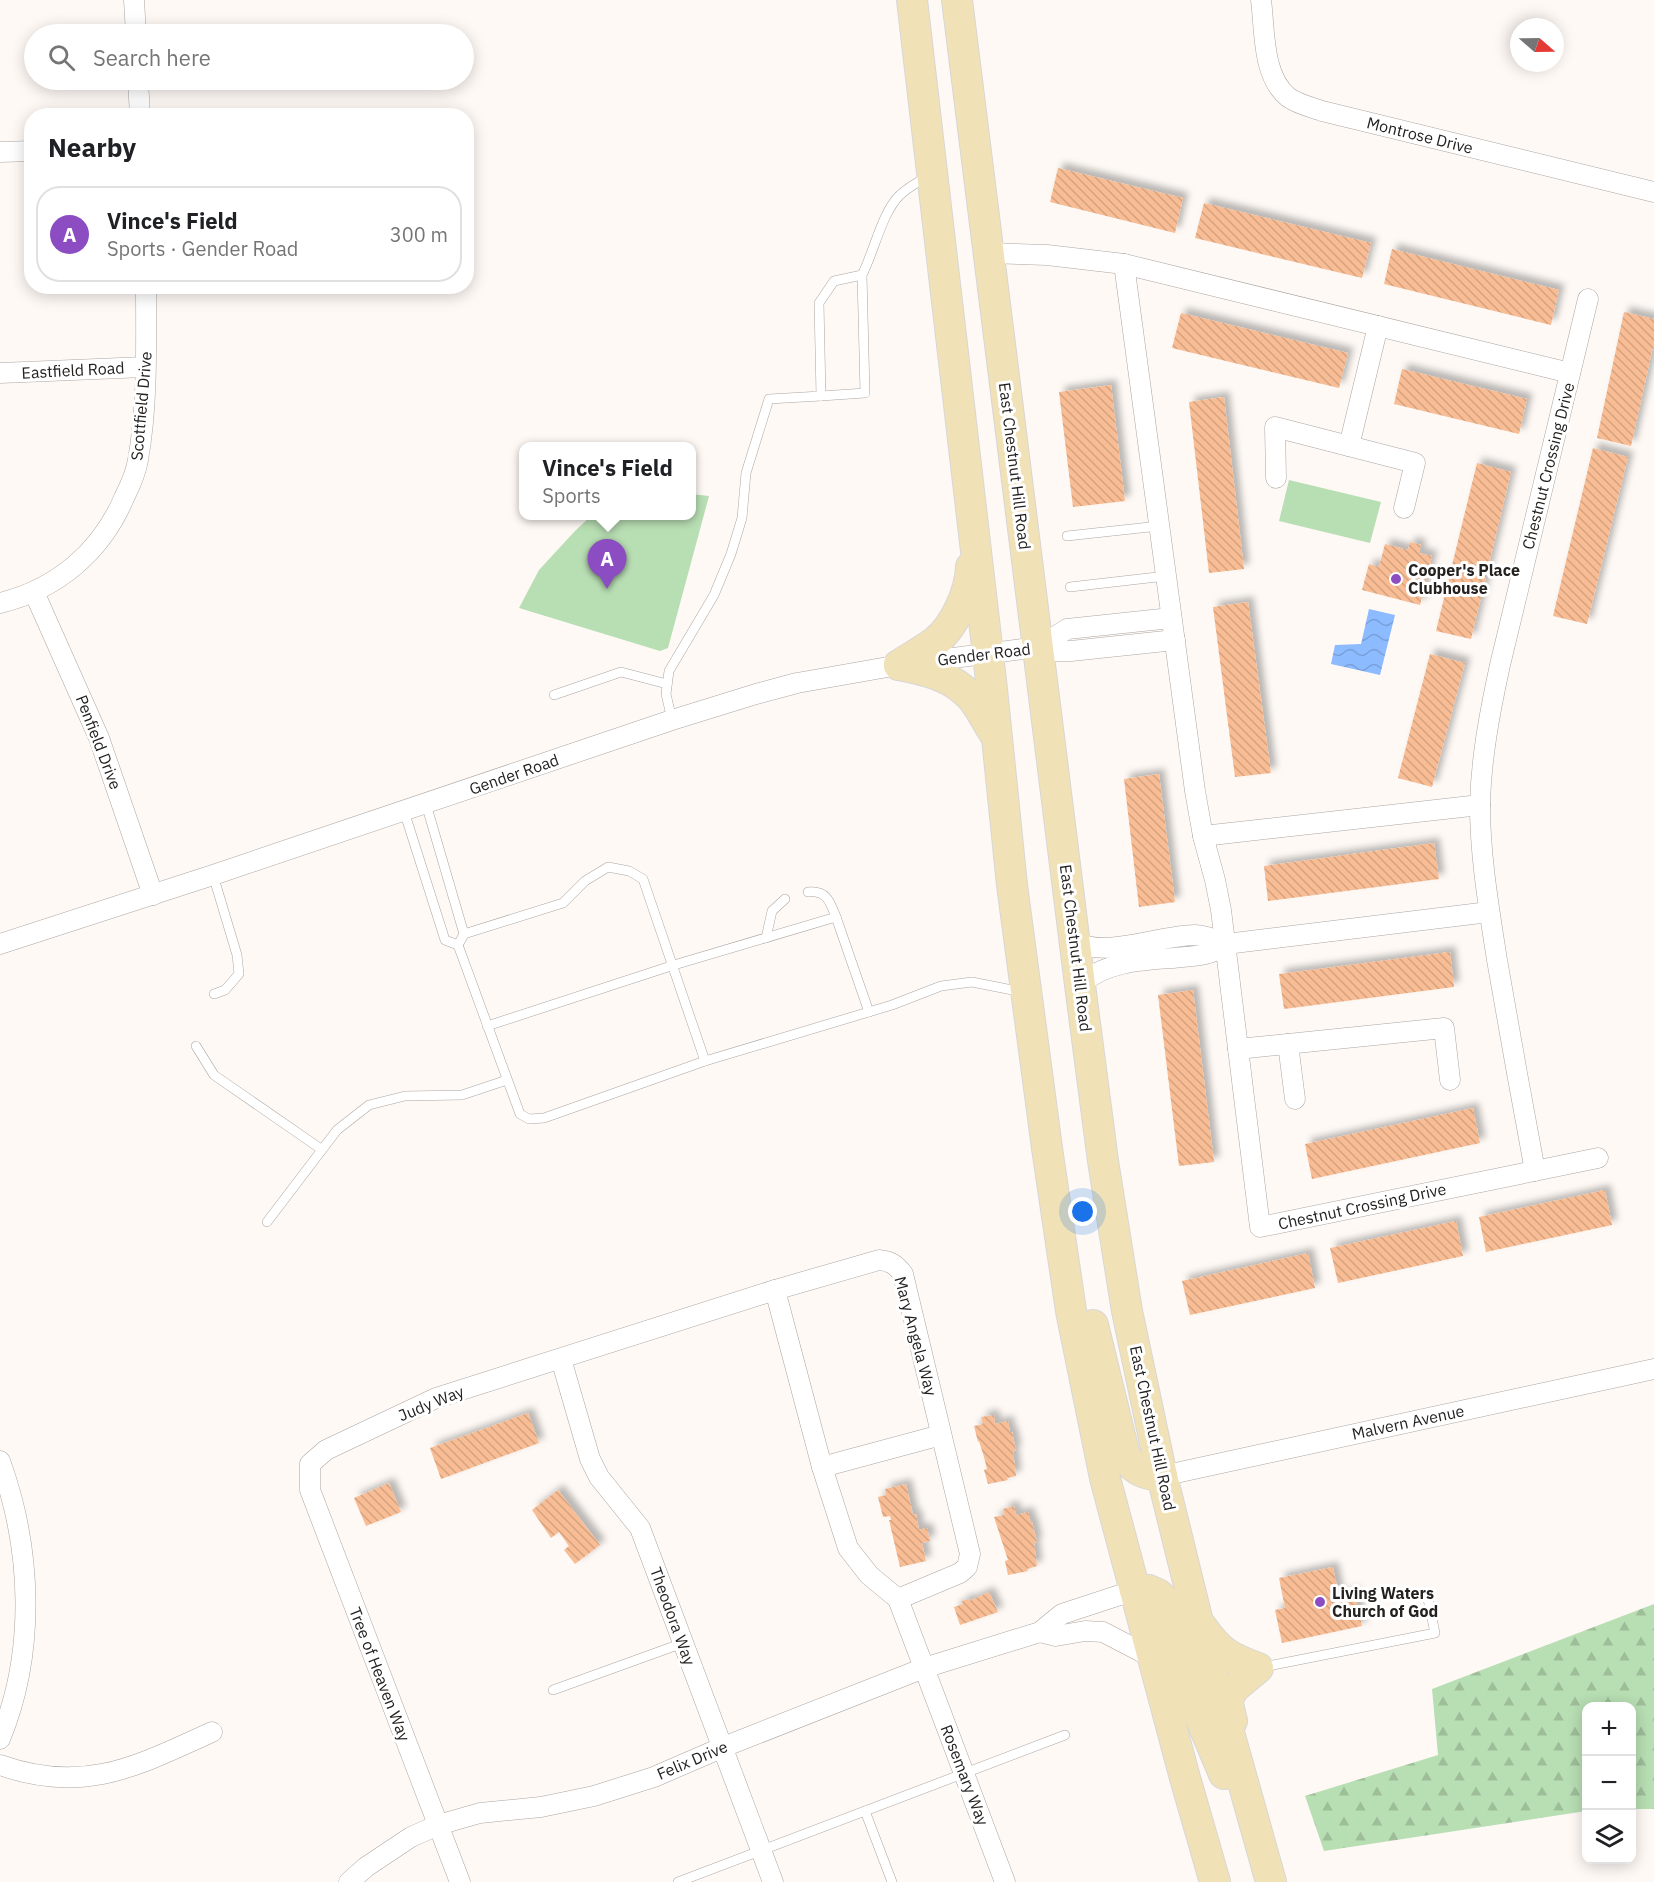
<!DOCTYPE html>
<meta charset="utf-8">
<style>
body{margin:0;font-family:"IBM Plex Sans",sans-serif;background:#f2f2f2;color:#202124}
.controls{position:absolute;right:18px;bottom:18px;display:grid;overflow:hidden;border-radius:12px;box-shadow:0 3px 15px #0003}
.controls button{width:54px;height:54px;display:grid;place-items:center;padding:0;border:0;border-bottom:2px solid #e0e0e0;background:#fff;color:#202124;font:30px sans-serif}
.compass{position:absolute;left:1510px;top:18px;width:54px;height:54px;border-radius:50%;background:#fff;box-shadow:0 3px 15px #0003;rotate:110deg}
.you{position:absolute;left:1083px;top:1212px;width:21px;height:21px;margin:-15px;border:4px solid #fff;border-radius:50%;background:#1a73e8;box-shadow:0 0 0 9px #1a73e833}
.badge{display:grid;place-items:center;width:39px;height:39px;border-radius:50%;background:#8c4dc2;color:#fff;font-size:20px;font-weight:700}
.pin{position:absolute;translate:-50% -50px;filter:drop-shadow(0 2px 3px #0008)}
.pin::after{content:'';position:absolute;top:32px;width:21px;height:18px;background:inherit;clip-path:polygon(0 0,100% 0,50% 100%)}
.popup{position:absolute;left:519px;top:442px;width:177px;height:78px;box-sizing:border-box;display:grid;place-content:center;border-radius:12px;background:#fff;filter:drop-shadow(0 2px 4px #0005);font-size:20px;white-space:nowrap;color:#757577}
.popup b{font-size:22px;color:#202124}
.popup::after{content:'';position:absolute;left:50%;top:100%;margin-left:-12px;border:12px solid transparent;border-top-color:#fff}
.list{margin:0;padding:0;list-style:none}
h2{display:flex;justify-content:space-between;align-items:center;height:78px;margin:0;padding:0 24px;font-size:26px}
h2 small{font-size:20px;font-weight:400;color:#757577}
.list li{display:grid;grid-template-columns:39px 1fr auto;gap:18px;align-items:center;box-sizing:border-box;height:96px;margin:0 12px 12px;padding:0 12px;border:2px solid #e0e0e0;border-radius:24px}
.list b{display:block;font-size:22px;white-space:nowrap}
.list p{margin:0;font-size:20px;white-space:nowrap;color:#757577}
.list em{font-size:20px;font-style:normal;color:#757577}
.icon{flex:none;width:33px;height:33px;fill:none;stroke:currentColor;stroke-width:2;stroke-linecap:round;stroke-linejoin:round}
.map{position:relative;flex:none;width:1654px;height:1882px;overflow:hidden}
.search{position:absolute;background:#fff;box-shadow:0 3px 15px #0003;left:24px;top:24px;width:450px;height:66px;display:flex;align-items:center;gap:15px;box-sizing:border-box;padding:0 21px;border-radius:33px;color:#757577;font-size:22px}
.panel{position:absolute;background:#fff;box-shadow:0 3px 15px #0003;left:24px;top:108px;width:450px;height:186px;border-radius:24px}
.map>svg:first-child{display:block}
</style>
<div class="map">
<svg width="1654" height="1882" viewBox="0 0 1654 1882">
<defs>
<pattern id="forest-firs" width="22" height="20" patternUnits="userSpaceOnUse" patternTransform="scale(1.5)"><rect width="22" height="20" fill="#b8deb3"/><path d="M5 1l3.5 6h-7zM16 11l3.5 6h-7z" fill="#9ebe9a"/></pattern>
<pattern id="water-waves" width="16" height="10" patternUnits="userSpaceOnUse" patternTransform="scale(1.5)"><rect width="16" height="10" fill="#8cbbff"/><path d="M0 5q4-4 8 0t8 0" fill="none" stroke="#79a0da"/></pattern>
<pattern id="building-back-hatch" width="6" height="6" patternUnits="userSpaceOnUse" patternTransform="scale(1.5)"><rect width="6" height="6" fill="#f8bd94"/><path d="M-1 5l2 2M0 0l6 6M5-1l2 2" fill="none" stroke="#d4a27f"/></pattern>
<filter id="shadow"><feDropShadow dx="5.5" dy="-5.5" stdDeviation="3" flood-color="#0004"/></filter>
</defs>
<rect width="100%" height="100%" fill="#fef9f5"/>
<polygon fill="url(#forest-firs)" points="1654,1604 1654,1809 1632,1809 1632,1706 1586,1706 1586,1811 1324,1851 1305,1796 1438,1755 1432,1689"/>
<g fill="#b8deb3">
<polygon points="1289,480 1381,502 1370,543 1279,521"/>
<polygon points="691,494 709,496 668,648 660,651 519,608 539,570 575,531 591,516 691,516"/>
</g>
<polygon fill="url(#water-waves)" points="1369,609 1395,615 1380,675 1331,664 1335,645 1361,644"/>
<g fill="url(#building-back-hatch)" filter="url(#shadow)">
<polygon points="1058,168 1183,198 1175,233 1050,202"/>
<polygon points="1204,203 1371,243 1362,278 1195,238"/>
<polygon points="1392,249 1559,290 1551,325 1384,284"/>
<polygon points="1624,312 1654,319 1654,342 1631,446 1597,438"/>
<polygon points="1181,313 1348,353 1339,388 1172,348"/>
<polygon points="1402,369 1527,399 1519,434 1394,404"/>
<polygon points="1111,385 1125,501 1073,507 1059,392"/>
<polygon points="1224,397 1244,569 1209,573 1189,402"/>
<polygon points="1593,448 1628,457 1587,624 1553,616"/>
<polygon points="1477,463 1511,472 1471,639 1436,631"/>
<polygon points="1410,542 1421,545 1419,553 1432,556 1420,605 1362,590 1369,564 1379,567 1385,544 1408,550"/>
<polygon points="1248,602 1271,773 1235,777 1213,607"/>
<polygon points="1430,654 1465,663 1432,787 1398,778"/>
<polygon points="1159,774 1175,902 1139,907 1124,779"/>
<polygon points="1434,843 1439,879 1268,901 1264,866"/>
<polygon points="1450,952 1454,987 1284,1009 1279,974"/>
<polygon points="1193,990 1214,1162 1179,1166 1158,995"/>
<polygon points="1473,1108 1480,1143 1312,1179 1305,1144"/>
<polygon points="1605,1190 1612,1225 1486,1252 1479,1217"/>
<polygon points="1456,1221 1463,1256 1338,1283 1330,1248"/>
<polygon points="1308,1253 1315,1288 1190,1315 1182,1281"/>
<polygon points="528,1413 539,1443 441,1479 430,1448"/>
<polygon points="994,1415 995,1424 1008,1421 1010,1432 1012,1432 1016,1450 1013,1451 1016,1476 1007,1478 1008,1480 988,1484 984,1470 987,1469 984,1457 979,1441 978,1442 974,1426 983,1424 981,1417"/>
<polygon points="389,1483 401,1512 366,1526 354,1498"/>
<polygon points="906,1484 913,1515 916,1514 919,1530 927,1528 930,1541 922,1543 926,1561 900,1567 889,1520 891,1520 890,1516 883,1517 878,1497 886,1495 885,1489"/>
<polygon points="558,1490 600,1545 575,1564 564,1550 569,1546 559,1532 551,1538 532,1510"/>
<polygon points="1014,1506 1016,1515 1028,1512 1031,1523 1032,1522 1037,1542 1034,1543 1037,1566 1027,1569 1028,1571 1008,1575 1005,1561 1008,1560 994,1517 1004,1515 1003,1509"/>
<polygon points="1333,1567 1339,1596 1354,1592 1362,1626 1282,1643 1275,1610 1285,1608 1279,1578"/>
<polygon points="989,1592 998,1612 960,1625 954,1607 963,1604 962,1601 968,1599 969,1601"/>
</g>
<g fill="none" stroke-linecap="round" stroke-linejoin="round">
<defs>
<g id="lane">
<polyline points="821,396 865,393 862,275"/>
<polyline points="1067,536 1159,526"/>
<polyline points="1070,587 1166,576"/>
<polyline points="554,695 621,672 667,684"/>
<path d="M 672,720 L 666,694 L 669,671 L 714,595 L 731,554 L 742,518 L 746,473 L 769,399 L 821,396 L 819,303 L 834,281 L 862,275 C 874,252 882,212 900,195 C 908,187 919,182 927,176"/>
<polyline points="404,811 445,940 458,945 464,934 426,804"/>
<polyline points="213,875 237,955 239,974 225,990 214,994"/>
<path d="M 808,892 C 827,890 830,902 836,917"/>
<polyline points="464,934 563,903 585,881 608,867 629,871 643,879 705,1061"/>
<polyline points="766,938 772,911 785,899"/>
<polyline points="458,945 520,1114 529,1119 544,1118 705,1061 892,1005 941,986 972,982 1022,992"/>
<polyline points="487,1026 674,965 836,917 869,1012"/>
<polyline points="196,1046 214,1075 321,1149"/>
<polyline points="267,1222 337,1130 369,1105 405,1096 462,1095 507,1080"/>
<polyline points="1263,1667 1435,1633 1428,1599"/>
<polyline points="553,1690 683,1643"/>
<polyline points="865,1811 892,1882"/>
<polyline points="678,1882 1065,1735"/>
</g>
<g id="street">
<polyline points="134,0 136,34"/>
<path d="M 1261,0 C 1265,30 1262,76 1288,97 C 1297,104 1311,107 1322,111 L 1654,192"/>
<polyline points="138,80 140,116"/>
<polyline points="0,152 32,151"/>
<polyline points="989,253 1047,255 1124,264 1570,373"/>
<polyline points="1124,264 1195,791 1203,836 1215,880 1221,910 1260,1227 1598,1158"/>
<polyline points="0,373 145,367"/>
<polyline points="1349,446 1378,326"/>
<polyline points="1276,478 1275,427 1415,463 1404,508"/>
<polyline points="34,592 99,738 153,895"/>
<path d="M 0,603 C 57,589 101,552 124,498 C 130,486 136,473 138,460 C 148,403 146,344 146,286"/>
<polyline points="1039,647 1067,629 1171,618"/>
<polyline points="1203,836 1480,805"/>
<path d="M 1075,943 C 1112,957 1156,936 1195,935 C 1206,935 1216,940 1226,944"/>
<polyline points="0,944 213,875 672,720 756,694 797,683 899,665 1039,647 1054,651 1071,651 1175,640"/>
<path d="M 1080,985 C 1103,962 1142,960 1173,958 C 1192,956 1210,957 1226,944 L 1489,912"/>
<polyline points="1288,1044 1295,1099"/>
<polyline points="1238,1049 1444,1028 1450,1080"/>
<path d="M 1535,1171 C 1522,1101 1509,1030 1497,960 C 1489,908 1480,857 1480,805 C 1481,758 1490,711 1500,665 L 1588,299"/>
<polyline points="775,1290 822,1467 848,1548 869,1575 898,1599"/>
<polyline points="561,1359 590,1459 599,1477 640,1528 773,1882"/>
<path d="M 0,1461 C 32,1549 36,1652 0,1739"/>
<polyline points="822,1467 941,1435"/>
<polyline points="1162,1476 1654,1369"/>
<polyline points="898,1599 1005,1882"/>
<polyline points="1040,1632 1056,1636 1085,1631 1103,1632 1153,1658"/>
<path d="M 0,1765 C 84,1795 137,1766 212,1732"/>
<polyline points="349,1882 366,1867 411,1837 438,1825 480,1813 541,1807 594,1796 654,1777 721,1748 924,1668 1040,1632 1062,1614 1135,1590"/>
<path d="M 460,1882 L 310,1490 L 310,1464 L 326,1450 L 436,1398 L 775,1290 L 879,1260 C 891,1261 896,1265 903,1274 L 970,1554 L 967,1567 L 960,1573 L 898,1599"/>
</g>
<g id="primary">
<polyline points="912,0 992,689 1012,885 1047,1148 1071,1311 1105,1478 1185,1778 1215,1882"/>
<polyline points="957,0 1080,985 1103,1161 1127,1311 1162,1476 1198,1622 1271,1882"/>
<path d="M 899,665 C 911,657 924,650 935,642 C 955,626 970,592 971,567"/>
<path d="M 899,665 C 925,670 952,676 971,697 C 980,707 986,721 994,733"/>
<path d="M 1093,1325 L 1125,1456 C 1134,1471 1146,1475 1162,1476"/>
<polyline points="1135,1590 1149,1590 1158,1594 1170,1606 1191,1696 1224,1774"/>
<path d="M 1202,1627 C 1219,1652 1230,1658 1258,1668 L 1234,1688 L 1227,1700 L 1232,1721"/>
</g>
</defs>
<use href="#lane" stroke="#aca6a3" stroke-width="10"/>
<use href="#street" stroke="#aca6a3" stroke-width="21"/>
<use href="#primary" stroke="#d8d7d7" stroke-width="32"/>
<use href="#lane" stroke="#fff" stroke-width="9"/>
<use href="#street" stroke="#fff" stroke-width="20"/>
<use href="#primary" stroke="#f0e1b7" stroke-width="30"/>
</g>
<g fill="#8c4dc2" stroke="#fff" stroke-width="2">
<circle cx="1396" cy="579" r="6"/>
<circle cx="1320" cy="1602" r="6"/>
</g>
<g text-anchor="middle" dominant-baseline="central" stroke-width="6" stroke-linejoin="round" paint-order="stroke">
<g font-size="16" fill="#242221" stroke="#fff">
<text transform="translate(1420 135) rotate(14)">Montrose Drive</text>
<text transform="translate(73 370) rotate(-3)">Eastfield Road</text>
<text transform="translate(141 406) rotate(-85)">Scottfield Drive</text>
<text transform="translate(1015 466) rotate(83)">East Chestnut Hill Road</text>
<text transform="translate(1548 466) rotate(-76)">Chestnut Crossing Drive</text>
<text transform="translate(984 654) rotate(-7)">Gender Road</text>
<text transform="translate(99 742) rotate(69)">Penfield Drive</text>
<text transform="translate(514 774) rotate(-19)">Gender Road</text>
<text transform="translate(1076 948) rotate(83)">East Chestnut Hill Road</text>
<text transform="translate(1362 1206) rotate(-12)">Chestnut Crossing Drive</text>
<text transform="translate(916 1336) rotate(75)">Mary Angela Way</text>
<text transform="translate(431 1403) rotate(-22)">Judy Way</text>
<text transform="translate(1408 1422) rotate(-12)">Malvern Avenue</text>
<text transform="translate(1153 1428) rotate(78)">East Chestnut Hill Road</text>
<text transform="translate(673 1616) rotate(70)">Theodora Way</text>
<text transform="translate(380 1674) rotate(69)">Tree of Heaven Way</text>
<text transform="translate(692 1760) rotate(-23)">Felix Drive</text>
<text transform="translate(965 1775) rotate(69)">Rosemary Way</text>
</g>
<g font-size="16" font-weight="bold" fill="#242221" stroke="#fff" text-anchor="start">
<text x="1408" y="570">Cooper's Place<tspan x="1408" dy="18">Clubhouse</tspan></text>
<text x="1332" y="1593">Living Waters<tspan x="1332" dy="18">Church of God</tspan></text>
</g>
</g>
</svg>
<div class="controls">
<button>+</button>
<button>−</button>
<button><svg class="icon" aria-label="layers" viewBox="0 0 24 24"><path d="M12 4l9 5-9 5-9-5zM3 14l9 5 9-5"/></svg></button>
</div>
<svg class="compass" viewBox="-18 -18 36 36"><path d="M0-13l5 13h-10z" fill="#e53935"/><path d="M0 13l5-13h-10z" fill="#757577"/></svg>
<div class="you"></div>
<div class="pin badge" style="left:607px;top:589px">A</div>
<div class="popup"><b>Vince's Field</b>Sports</div>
<div class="search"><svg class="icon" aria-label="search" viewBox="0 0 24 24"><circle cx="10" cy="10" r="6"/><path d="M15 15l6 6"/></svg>Search here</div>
<section class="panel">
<h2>Nearby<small></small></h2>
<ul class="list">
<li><span class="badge">A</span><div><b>Vince's Field</b><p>Sports · Gender Road</p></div><em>300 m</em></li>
</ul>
</section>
</div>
